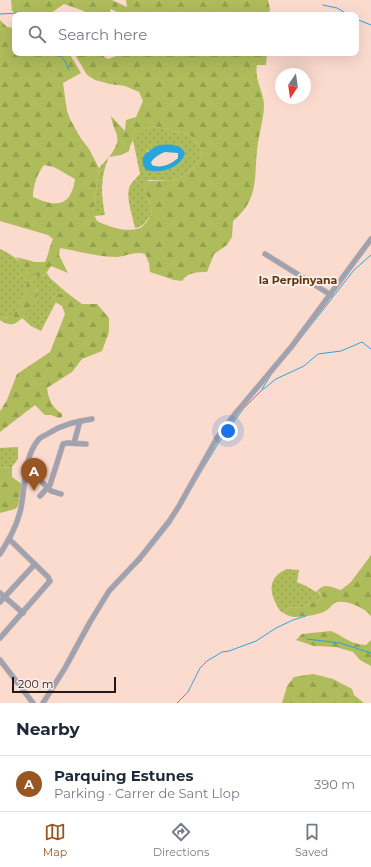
<!DOCTYPE html>
<meta charset="utf-8">
<style>
body{margin:0;font-family:Montserrat,sans-serif;background:#f2f2f3;color:#1f2937}
.compass{position:absolute;left:275px;top:68px;width:36px;height:36px;border-radius:50%;background:#fff;box-shadow:0 4px 16px #0002;rotate:193deg}
.scale{position:absolute;left:12px;bottom:10px;width:104px;box-sizing:border-box;padding-left:4px;border:2px solid #251915;border-top:0;font-size:11px;line-height:14px;white-space:nowrap;color:#251915;-webkit-text-stroke:3px #fbede8;paint-order:stroke}
.you{position:absolute;left:228px;top:431px;width:14px;height:14px;margin:-10px;border:3px solid #fff;border-radius:50%;background:#1a73e8;box-shadow:0 0 0 6px #1a73e833}
.badge{display:grid;place-items:center;width:26px;height:26px;border-radius:50%;background:#985722;color:#fff;font-size:13px;font-weight:700}
.pin{position:absolute;translate:-50% -33px;filter:drop-shadow(0 1px 2px #0008)}
.pin::after{content:'';position:absolute;top:21px;width:14px;height:12px;background:inherit;clip-path:polygon(0 0,100% 0,50% 100%)}
.list{margin:0;padding:0;list-style:none}
h2{display:flex;justify-content:space-between;align-items:center;height:52px;margin:0;padding:0 16px;font-size:17px}
h2 small{font-size:13px;font-weight:400;color:#747a83}
.list li{display:grid;grid-template-columns:26px 1fr auto;gap:12px;align-items:center;box-sizing:border-box;height:56px;padding:0 16px;border-top:1px solid #e0e1e3}
.list b{display:block;font-size:15px;white-space:nowrap}
.list p{margin:0;font-size:13px;white-space:nowrap;color:#747a83}
.list em{font-size:13px;font-style:normal;color:#747a83}
.icon{flex:none;width:22px;height:22px;fill:none;stroke:currentColor;stroke-width:2;stroke-linecap:round;stroke-linejoin:round}
.map{position:relative;flex:none;width:371px;height:703px;overflow:hidden}
.search{position:absolute;background:#fff;box-shadow:0 4px 16px #0002;left:12px;right:12px;top:12px;height:44px;display:flex;align-items:center;gap:10px;box-sizing:border-box;padding:0 14px;border-radius:8px;color:#747a83;font-size:15px}
.sheet{height:108px;background:#fff}
nav{display:flex;justify-content:space-around;align-items:center;box-sizing:border-box;height:56px;border-top:1px solid #e0e1e3;background:#fff;font-size:11px;color:#747a83}
nav a{display:grid;justify-items:center;gap:2px}
nav .on{color:#985722}
.map>svg:first-child{display:block}
</style>
<div class="map">
<svg width="371" height="703" viewBox="0 0 371 703">
<defs>
<pattern id="grass-dots" width="8" height="8" patternUnits="userSpaceOnUse"><rect width="8" height="8" fill="#aebc5b"/><path d="M2 2h.1M6 6h.1" fill="none" stroke="#96a14e" stroke-width="1.8" stroke-linecap="round"/></pattern>
<pattern id="forest-firs" width="22" height="20" patternUnits="userSpaceOnUse"><rect width="22" height="20" fill="#aebc5b"/><path d="M5 1l3.5 6h-7zM16 11l3.5 6h-7z" fill="#96a14e"/></pattern>
</defs>
<rect width="100%" height="100%" fill="#fcdbcf"/>
<g fill="url(#grass-dots)" fill-rule="evenodd">
<path d="M 153,126 L 190,135 L 202,149 L 201,158 L 194,167 L 183,176 L 171,181 L 148,180 L 144,186 L 152,213 C 147,220 144,227 135,228 C 133,216 124,195 131,184 C 134,180 137,177 140,174 L 133,140 L 139,133 ZM 153,149 L 185,153 C 174,172 165,169 146,170 L 147,151 Z"/>
<path d="M 109,157 C 100,178 101,193 105,215 L 95,216 L 93,212 L 99,168 Z"/>
<path d="M 0,249 C 14,255 27,267 39,277 L 45,275 L 47,273 L 50,278 L 66,292 L 54,295 L 53,301 L 56,302 L 41,331 L 31,326 L 22,318 L 37,301 L 37,289 L 15,268 L 27,281 C 25,297 22,305 11,317 L 0,318 Z"/>
<polygon points="18,447 18,459 12,467 2,468 0,466 0,448"/>
<path d="M 287,569 L 299,570 L 297,582 L 306,586 L 316,592 L 318,590 L 319,593 L 323,598 L 300,608 L 289,607 L 286,611 L 281,612 C 270,596 265,578 287,569 Z"/>
</g>
<g fill="url(#forest-firs)" fill-rule="evenodd">
<polygon points="11,0 112,0 127,7 126,0 268,0 270,9 269,15 116,15 117,12 111,9 109,15 87,15 84,11 64,4 48,15 18,15 12,11"/>
<path d="M 0,20 L 7,27 L 15,28 L 15,53 L 69,53 L 81,73 L 63,83 L 67,111 L 70,119 L 80,137 L 89,149 L 99,168 L 93,212 L 97,221 C 110,227 125,233 140,228 C 146,225 149,218 152,213 L 144,186 L 145,181 L 171,181 L 183,176 L 194,167 L 201,158 L 202,149 L 190,135 L 153,126 C 141,132 131,137 129,151 L 121,155 L 109,157 C 125,136 114,136 111,116 L 125,131 L 126,120 L 136,117 L 143,101 L 139,92 L 125,86 L 110,84 L 95,80 L 87,75 L 74,53 L 107,53 L 104,57 L 108,59 L 119,55 L 118,53 L 126,53 L 132,56 L 140,53 L 267,53 L 266,65 L 257,65 C 254,79 263,90 264,104 C 264,117 260,130 258,143 C 253,175 261,198 233,221 L 232,237 L 227,245 L 214,254 L 207,272 C 197,272 188,272 182,281 L 174,280 L 150,272 L 149,263 L 145,254 C 137,251 126,256 117,257 C 98,257 79,251 60,248 L 59,255 L 68,273 L 51,266 L 45,275 L 39,277 L 22,264 L 16,257 L 35,262 L 45,262 C 49,254 49,247 53,239 L 48,235 L 0,221 ZM 44,165 L 54,167 L 75,179 C 71,208 55,207 33,197 C 33,186 37,174 44,165 Z"/>
<path d="M 14,267 C 33,274 38,282 37,301 C 32,307 20,323 13,324 C 8,325 3,322 0,320 L 0,318 L 11,317 C 21,306 25,296 27,281 Z"/>
<path d="M 66,292 L 82,304 L 97,304 L 109,318 L 109,332 L 102,351 L 82,359 L 72,372 L 47,388 C 49,401 52,407 62,414 L 62,417 L 59,418 L 51,415 L 45,415 L 35,405 L 0,432 L 0,411 L 7,400 L 17,374 L 50,352 L 65,314 L 62,306 L 53,301 L 54,295 Z"/>
<polygon points="0,466 2,468 12,467 12,477 22,484 18,506 15,509 0,513"/>
<path d="M 371,555 L 371,616 C 365,608 348,600 337,602 C 333,603 331,607 327,610 C 319,615 303,617 293,617 C 289,616 285,614 281,612 L 286,611 L 289,607 L 300,608 L 323,598 L 318,590 C 325,582 333,588 341,590 L 351,582 Z"/>
<path d="M 331,631 C 343,636 352,645 366,645 L 371,640 L 371,666 L 360,660 L 353,652 L 336,647 L 314,646 L 296,640 L 302,634 Z"/>
<polygon points="313,674 333,679 352,689 354,695 364,703 282,703 287,686 294,677"/>
</g>
<path fill="#28a6db" fill-rule="evenodd" d="M 159,145 C 168,144 180,143 185,153 C 180,169 160,174 146,170 C 137,156 148,151 159,145 ZM 165,152 L 178,153 L 178,158 C 171,164 161,169 152,165 L 151,162 C 155,157 159,154 165,152 Z"/>
<g fill="none" stroke-linecap="round" stroke-linejoin="round">
<g stroke="#28a6db" stroke-width="1">
<polyline points="323,5 337,8 349,15"/>
<polyline points="0,14 20,13 22,15"/>
<polyline points="356,19 371,25"/>
<polyline points="58,53 65,61 69,70"/>
<polyline points="301,338 354,270 371,255"/>
<polyline points="262,389 273,372"/>
<polyline points="173,519 219,442 244,408 261,391 276,379 304,366 318,354 341,351 362,342 371,349"/>
<polyline points="144,557 172,522"/>
<polyline points="126,576 142,560"/>
<polyline points="307,639 340,643 371,653"/>
<polyline points="177,703 188,692 200,668 207,661 222,652 229,651 256,641 276,628 293,620 306,616"/>
</g>
<defs>
<g id="minor">
<polyline points="265,254 331,295"/>
<polyline points="74,443 80,421"/>
<polyline points="26,476 38,478 51,491 61,494"/>
<polyline points="40,496 50,485 63,444 68,443 86,444"/>
<path d="M 0,554 C 8,541 16,528 20,512 C 26,489 22,459 39,439 C 41,437 46,435 49,433 C 63,424 76,422 92,419"/>
<polyline points="0,593 23,613"/>
<polyline points="0,602 35,564"/>
<polyline points="0,638 50,581 48,577 9,539"/>
<polyline points="0,660 33,703"/>
<polyline points="43,703 65,668 90,622 109,591 140,558 170,520 179,506 217,438 235,414 292,346 371,239"/>
</g>
</defs>
<use href="#minor" stroke="#d5b8ae" stroke-width="6"/>
<use href="#minor" stroke="#a1a2af" stroke-width="5"/>
</g>
<g text-anchor="middle" dominant-baseline="central" stroke-width="4" stroke-linejoin="round" paint-order="stroke">
<g font-size="11" font-weight="bold" fill="#61340f" stroke="#fbede8">
<text x="298" y="280">la Perpinyana</text>
</g>
</g>
</svg>
<svg class="compass" viewBox="-18 -18 36 36"><path d="M0-13l5 13h-10z" fill="#e53935"/><path d="M0 13l5-13h-10z" fill="#747a83"/></svg>
<div class="scale">200 m</div>
<div class="you"></div>
<div class="pin badge" style="left:34px;top:491px">A</div>
<div class="search"><svg class="icon" aria-label="search" viewBox="0 0 24 24"><circle cx="10" cy="10" r="6"/><path d="M15 15l6 6"/></svg>Search here</div>
</div>
<section class="sheet">
<h2>Nearby<small></small></h2>
<ul class="list">
<li><span class="badge">A</span><div><b>Parquing Estunes</b><p>Parking · Carrer de Sant Llop</p></div><em>390 m</em></li>
</ul>
</section>
<nav>
<a class="on"><svg class="icon" aria-label="map" viewBox="0 0 24 24"><path d="M3 6l6-2 6 2 6-2v14l-6 2-6-2-6 2zM9 4v14M15 6v14"/></svg>Map</a>
<a><svg class="icon" aria-label="directions" viewBox="0 0 24 24"><path d="M12 3l9 9-9 9-9-9zM9 14v-3h6M13 9l2 2-2 2"/></svg>Directions</a>
<a><svg class="icon" aria-label="saved" viewBox="0 0 24 24"><path d="M7 4h10v16l-5-4-5 4z"/></svg>Saved</a>
</nav>
